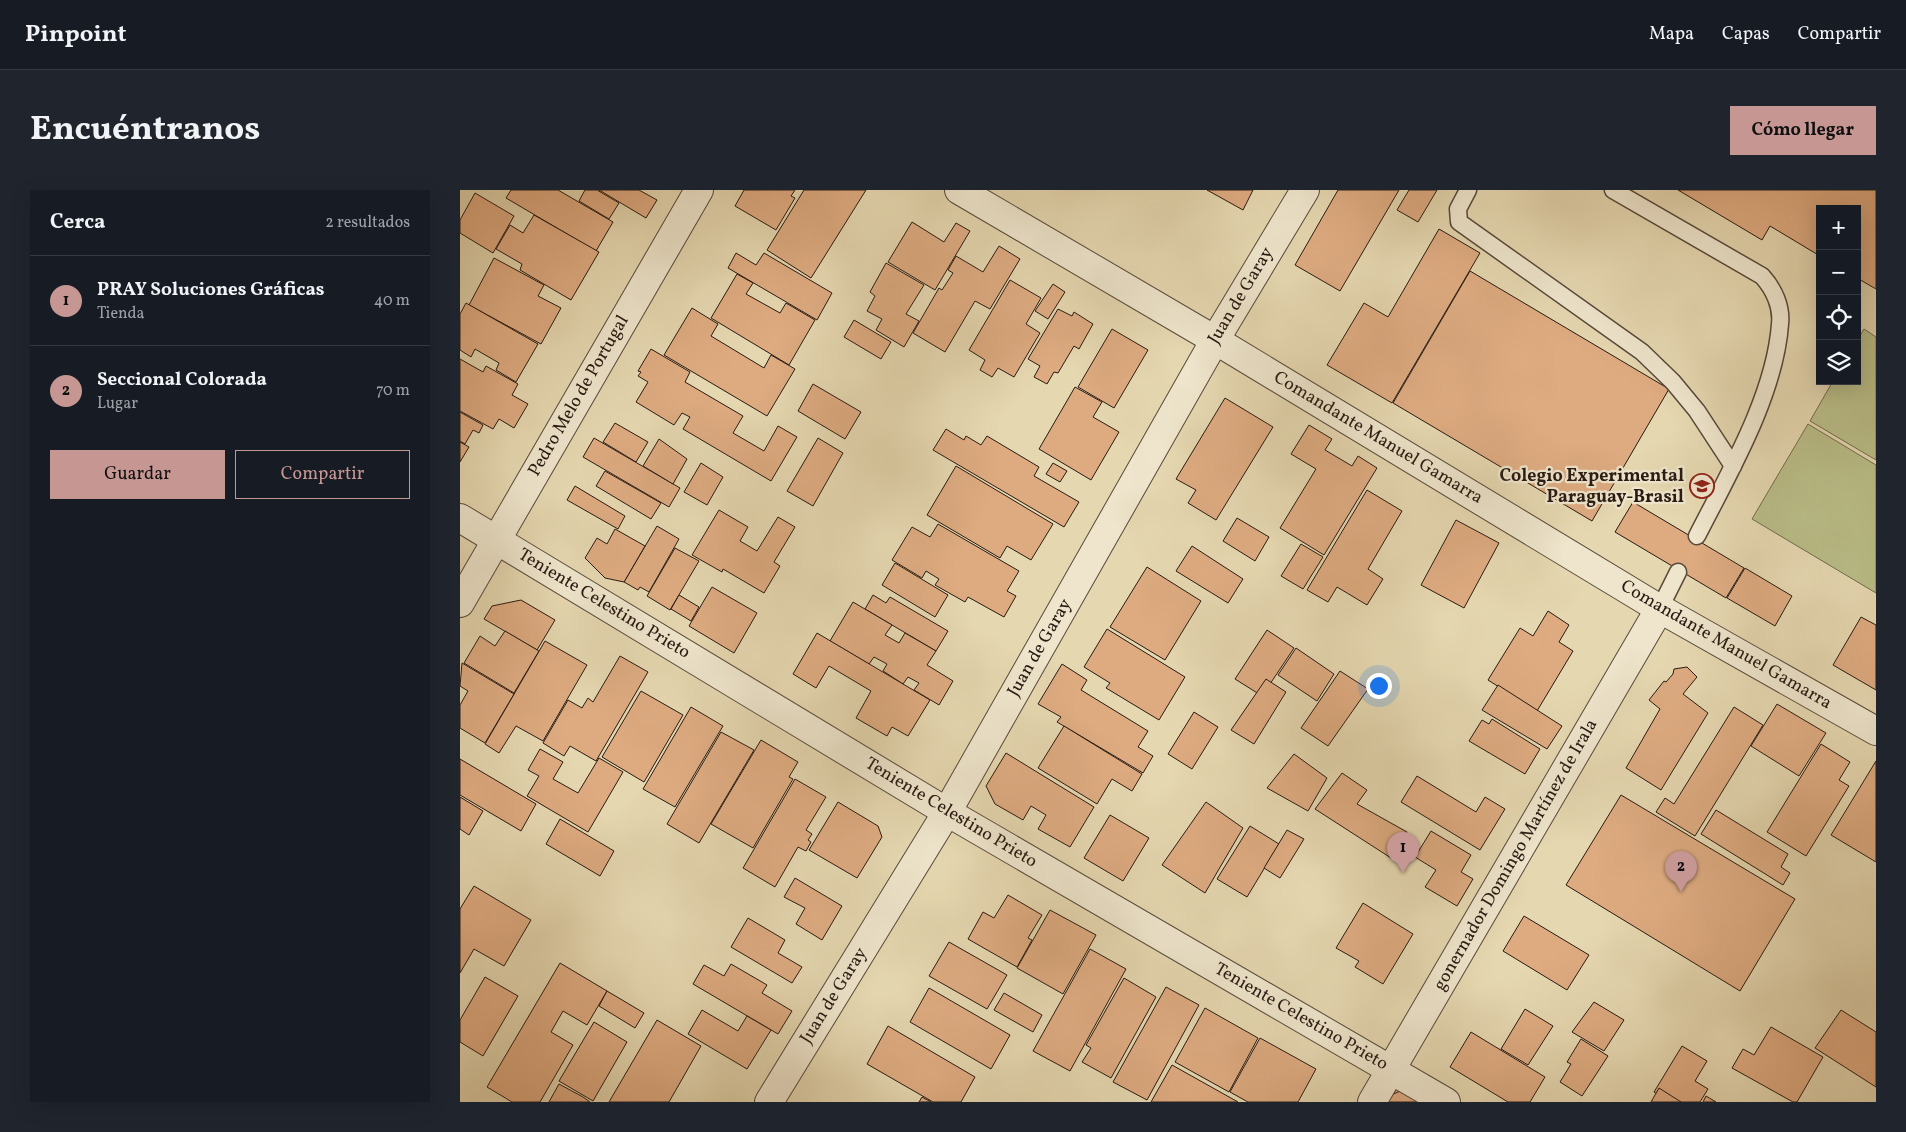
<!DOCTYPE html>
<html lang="es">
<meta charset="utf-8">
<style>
body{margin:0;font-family:Vollkorn,serif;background:#20242c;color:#f1f3f6}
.controls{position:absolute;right:15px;top:15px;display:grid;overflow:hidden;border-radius:0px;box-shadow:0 5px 20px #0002}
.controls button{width:45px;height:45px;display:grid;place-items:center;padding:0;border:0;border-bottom:1px solid #363941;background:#171b24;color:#f1f3f6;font:25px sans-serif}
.you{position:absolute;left:918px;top:495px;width:18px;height:18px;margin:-12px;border:4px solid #fff;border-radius:50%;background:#1a73e8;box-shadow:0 0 0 8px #1a73e833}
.badge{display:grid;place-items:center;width:32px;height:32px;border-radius:50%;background:#c59692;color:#111;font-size:16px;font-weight:700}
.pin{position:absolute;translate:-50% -41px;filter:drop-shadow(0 1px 2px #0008)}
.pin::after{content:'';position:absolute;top:26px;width:18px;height:15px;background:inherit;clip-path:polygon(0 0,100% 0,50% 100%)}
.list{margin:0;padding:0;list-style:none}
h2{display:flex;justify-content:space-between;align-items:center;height:65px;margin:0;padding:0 20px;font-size:21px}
h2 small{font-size:16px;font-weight:400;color:#9ea1a6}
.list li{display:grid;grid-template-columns:32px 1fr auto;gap:15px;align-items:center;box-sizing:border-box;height:90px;padding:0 20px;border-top:1px solid #363941}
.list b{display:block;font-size:19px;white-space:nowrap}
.list p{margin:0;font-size:16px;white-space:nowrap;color:#9ea1a6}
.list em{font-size:16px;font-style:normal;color:#9ea1a6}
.actions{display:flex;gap:10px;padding:15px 20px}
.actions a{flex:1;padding:11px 0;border:1px solid #c59692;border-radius:0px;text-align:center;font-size:18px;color:#c59692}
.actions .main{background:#c59692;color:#111}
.icon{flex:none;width:28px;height:28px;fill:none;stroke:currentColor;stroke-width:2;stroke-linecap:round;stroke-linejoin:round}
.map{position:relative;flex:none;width:1416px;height:912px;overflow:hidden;border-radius:0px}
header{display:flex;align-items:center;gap:30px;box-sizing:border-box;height:70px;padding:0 25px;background:#171b24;border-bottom:1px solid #363941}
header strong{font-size:24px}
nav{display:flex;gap:28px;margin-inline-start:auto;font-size:18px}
.intro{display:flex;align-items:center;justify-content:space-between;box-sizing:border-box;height:120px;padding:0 30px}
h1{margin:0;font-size:35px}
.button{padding:12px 22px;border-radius:0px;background:#c59692;color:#111;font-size:18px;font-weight:700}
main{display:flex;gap:30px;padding:0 30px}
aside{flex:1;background:#171b24;border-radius:0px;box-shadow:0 5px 20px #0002}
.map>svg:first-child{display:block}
</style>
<header>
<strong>Pinpoint</strong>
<nav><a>Mapa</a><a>Capas</a><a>Compartir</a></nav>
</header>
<div class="intro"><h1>Encuéntranos</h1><a class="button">Cómo llegar</a></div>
<main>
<aside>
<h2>Cerca<small>2 resultados</small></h2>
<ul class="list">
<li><span class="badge">1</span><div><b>PRAY Soluciones Gráficas</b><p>Tienda</p></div><em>40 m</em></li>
<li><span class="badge">2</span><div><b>Seccional Colorada</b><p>Lugar</p></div><em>70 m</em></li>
</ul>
<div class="actions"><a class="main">Guardar</a><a>Compartir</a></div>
</aside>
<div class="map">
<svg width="1416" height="912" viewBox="0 0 1416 912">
<rect width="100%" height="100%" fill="#e5d7b0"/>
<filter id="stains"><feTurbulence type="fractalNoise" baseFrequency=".004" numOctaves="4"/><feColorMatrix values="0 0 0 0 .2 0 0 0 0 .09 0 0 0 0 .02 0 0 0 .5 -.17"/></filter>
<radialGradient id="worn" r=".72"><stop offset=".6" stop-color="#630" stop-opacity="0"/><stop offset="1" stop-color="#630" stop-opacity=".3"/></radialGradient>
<g fill="#b9bd88" stroke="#716c4d">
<polygon points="1404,139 1416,147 1416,270 1350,231 1373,191 1397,191 1397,151"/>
<polygon points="1348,234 1416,275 1416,403 1292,329"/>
</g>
<g fill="#deab81" stroke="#291a12">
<polygon points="51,0 98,0 153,32 136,61 46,8"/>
<polygon points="125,0 137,0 159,13 149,29 119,11"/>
<polygon points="139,0 179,0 197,10 186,28"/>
<polygon points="284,0 335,0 331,6 335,8 316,40 275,16"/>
<polygon points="344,0 406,0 351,88 307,60"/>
<polygon points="747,0 793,0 783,20"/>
<polygon points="878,0 939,0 880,101 835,75"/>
<polygon points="949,0 977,0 958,32 937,20"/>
<polygon points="1218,0 1416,0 1416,99 1397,88 1397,19 1360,19 1360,66 1310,36 1302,50"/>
<polygon points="15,3 54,26 33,63 0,43 0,30"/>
<polygon points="74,25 139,62 111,110 60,80 62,74 36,59 50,35 63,43"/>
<polygon points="452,32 484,52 496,33 510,41 475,100 428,72"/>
<polygon points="979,39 1020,63 932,213 867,175 904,113 928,127"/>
<polygon points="539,56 560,69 530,119 515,111 485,162 453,143 479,98 482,100 493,83 488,80 496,66 523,82"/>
<polygon points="276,63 296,75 304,63 372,103 357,130 268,78"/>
<polygon points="34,68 84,95 78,106 101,118 81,154 9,115"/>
<polygon points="426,73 464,95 446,124 459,131 444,157 416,140 422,129 407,121 415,106 410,102"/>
<polygon points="1010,81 1209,199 1132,331 933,213"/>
<polygon points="277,84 293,93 286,104 320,123 326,113 355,130 329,175 251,128"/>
<polygon points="550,90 581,108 566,134 580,143 554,187 538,178 532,187 520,180 525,170 509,160"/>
<polygon points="593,94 605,102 588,129 575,121"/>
<polygon points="6,113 78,154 56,192 36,180 39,173 15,159 11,167 0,160 0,124"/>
<polygon points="232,118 258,134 251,146 304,178 311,165 335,179 307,226 204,165"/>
<polygon points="598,119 612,126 614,122 633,134 619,159 614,156 598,183 594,182 587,194 574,187 580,176 568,169"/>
<polygon points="394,130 431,152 421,169 384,147"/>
<polygon points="652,139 688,160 654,218 618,197"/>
<polygon points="191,159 230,182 225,192 283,226 273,243 304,261 318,236 337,247 311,291 223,239 230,227 222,223 214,235 176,212 188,192 178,186 181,182 178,181"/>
<polygon points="0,169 23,182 26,176 58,194 52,205 68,214 54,238 39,229 33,239 0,221"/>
<polygon points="353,194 401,222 385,249 338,221"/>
<polygon points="615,197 642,212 633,227 659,242 631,290 579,259"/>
<polygon points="765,208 813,237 756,330 728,313 736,300 716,289"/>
<polygon points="0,222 23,235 19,243 13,240 5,254 0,251"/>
<polygon points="155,233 188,252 176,272 143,252"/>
<polygon points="849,235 872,249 865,260 892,276 898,266 917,278 864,365 820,338 856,279 831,264"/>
<polygon points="486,239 504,250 506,246 521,255 527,246 579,277 574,286 619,312 604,337 473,260"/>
<polygon points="134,248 220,298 209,317 123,267"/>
<polygon points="358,248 383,263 353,316 327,301"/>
<polygon points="199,249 227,269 213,294 183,276"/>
<polygon points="0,252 9,257 0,272"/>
<polygon points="241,273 263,287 247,315 224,302"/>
<polygon points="593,273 607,281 600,292 586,284"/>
<polygon points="496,276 593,334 571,370 547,356 540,368 467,325"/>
<polygon points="145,281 201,313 191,329 136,296"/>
<polygon points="115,296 165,326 158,339 107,310"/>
<polygon points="907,300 942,321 908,379 923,389 907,415 877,397 868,412 847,400"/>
<polygon points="1173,312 1284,378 1266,408 1155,342"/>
<polygon points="259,320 288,337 280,351 297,361 318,327 335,337 314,372 320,376 304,403 263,379 262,382 232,365"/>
<polygon points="777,328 809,347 795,371 763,351"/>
<polygon points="996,330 1039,353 1004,418 961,395"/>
<polygon points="478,334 559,381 547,401 556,406 544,427 508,407 505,412 475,395 479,389 466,381 462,388 432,370 452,337 470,347"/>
<polygon points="197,336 219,349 189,402 180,397 178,400 164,392"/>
<polygon points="155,339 185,356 164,392 145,388 125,368 137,348 147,354"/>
<polygon points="841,354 863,367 843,399 821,386"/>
<polygon points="732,356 783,389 768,413 716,381"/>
<polygon points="215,358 239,371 210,420 187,406"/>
<polygon points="435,373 488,405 475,427 422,395"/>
<polygon points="687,377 741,411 705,470 650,437"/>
<polygon points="1285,378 1332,406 1315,436 1267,408"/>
<polygon points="252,397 297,423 274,463 229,436"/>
<polygon points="219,405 239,417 231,431 211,419"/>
<polygon points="413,405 426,413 430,407 488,441 476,461 405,419"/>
<polygon points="61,410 95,430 77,460 24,429 32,416"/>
<polygon points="393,412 432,435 425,445 439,453 445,443 476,461 467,475 493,491 479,515 454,500 459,493 448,487 443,494 423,481 427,474 414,467 409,474 370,451"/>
<polygon points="1088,421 1109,435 1099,452 1113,461 1077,521 1028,490 1060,438 1073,446"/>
<polygon points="1401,427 1416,435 1416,500 1373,475"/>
<polygon points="647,439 725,487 699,530 646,498 650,493 624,477"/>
<polygon points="807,440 834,458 802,506 775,489"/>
<polygon points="45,441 79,461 54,503 4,473 20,446 35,456"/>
<polygon points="357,443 470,510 448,546 432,537 427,546 396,528 411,501 369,476 356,498 333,484"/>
<polygon points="85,451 127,475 83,551 56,536 39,563 25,554"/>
<polygon points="836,458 874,484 857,511 818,485"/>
<polygon points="160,466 188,482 136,571 110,556 104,566 83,553 108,510 122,518 128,508 133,512"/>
<polygon points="2,473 54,504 25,553 0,538 0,515 8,501 0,496"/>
<polygon points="602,474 627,490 621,500 688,541 678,557 693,566 683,583 597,532 601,527 578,514"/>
<polygon points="1227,477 1237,487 1223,504 1248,523 1201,600 1166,578 1200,519 1189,510 1204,491 1206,492 1213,484 1214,479"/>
<polygon points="880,481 908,499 868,556 841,538"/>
<polygon points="806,489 826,502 794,554 771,540"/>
<polygon points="1038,495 1102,536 1087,559 1022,520"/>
<polygon points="181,501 223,525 184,592 142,567"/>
<polygon points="1317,514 1366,543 1339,586 1291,556"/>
<polygon points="231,517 263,536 215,617 183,599"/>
<polygon points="1274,517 1303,535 1235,646 1196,622 1205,608 1214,614"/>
<polygon points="734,522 758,537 732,579 708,564"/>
<polygon points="1032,529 1080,559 1065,584 1009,551 1022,530 1029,534"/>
<polygon points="604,536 682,584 672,601 652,589 637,614 578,578"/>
<polygon points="261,542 294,560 239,653 207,634"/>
<polygon points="301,550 338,572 329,587 333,589 293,658 251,634"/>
<polygon points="1361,554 1390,572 1379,590 1389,596 1346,666 1307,642"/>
<polygon points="80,559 103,572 93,589 118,603 139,568 163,582 128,642 67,606 79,586 68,580"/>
<polygon points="546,563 634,617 610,657 578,639 586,625 571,616 563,630 535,614 526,596"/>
<polygon points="834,564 867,588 848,621 807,598"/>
<polygon points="0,569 76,614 61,641 0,605"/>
<polygon points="1416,571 1416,672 1371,645"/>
<polygon points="882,583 907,600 897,614 947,642 931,668 855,619"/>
<polygon points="957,586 1016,622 1025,607 1045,619 1020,660 941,612"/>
<polygon points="335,589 366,607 346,640 352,644 348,650 351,652 346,661 338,657 315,697 283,678"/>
<polygon points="1161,605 1335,709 1280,801 1106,695"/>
<polygon points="0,607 23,621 9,645 0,639"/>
<polygon points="378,612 418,636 422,647 397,688 349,660"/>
<polygon points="746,612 783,638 745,703 702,675"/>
<polygon points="1256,620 1328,664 1321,677 1330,683 1323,695 1241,644"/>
<polygon points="650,625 689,648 663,691 624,668"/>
<polygon points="100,629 154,661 140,686 86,654"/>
<polygon points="790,636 819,654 787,707 757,689"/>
<polygon points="827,640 844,649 820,688 804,678"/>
<polygon points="971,641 1011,665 1001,682 1013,689 997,716 965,697 976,680 955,667"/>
<polygon points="335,688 382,716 362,750 336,734 345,718 324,707"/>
<polygon points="14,696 71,730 44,776 14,759 0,783 0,719"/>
<polygon points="548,705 582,725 568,748 572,750 557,777 508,749 523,722 534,728"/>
<polygon points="903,713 953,744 923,794 895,777 899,771 876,758"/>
<polygon points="590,720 636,745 603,804 557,778"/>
<polygon points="1064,726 1129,765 1107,800 1043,761"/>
<polygon points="288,728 325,750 318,763 342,777 332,793 271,757"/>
<polygon points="489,752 547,785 527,819 469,786"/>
<polygon points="630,759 666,779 610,881 573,861"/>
<polygon points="100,773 147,801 127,835 103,821 91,842 113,855 80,912 52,912 27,897"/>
<polygon points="271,774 307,795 302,803 332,821 318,844 233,794 244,775 264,786"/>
<polygon points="25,787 58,806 23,866 0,852 0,830"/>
<polygon points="664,788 696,807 651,888 622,872 631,858 626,855"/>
<polygon points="706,797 739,815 687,910 653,892"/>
<polygon points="469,798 550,845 531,879 450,832"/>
<polygon points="147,801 184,823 175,838 139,816"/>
<polygon points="544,803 582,825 573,842 534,820"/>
<polygon points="1134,812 1164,830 1144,861 1112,842"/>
<polygon points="745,818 798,848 769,902 715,872"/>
<polygon points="1065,819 1093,836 1068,875 1041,859"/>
<polygon points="242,820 278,841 287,826 311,840 287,879 228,844"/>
<polygon points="1381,820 1416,842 1416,897 1355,858"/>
<polygon points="197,830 241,856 209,912 149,912"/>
<polygon points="134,832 167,852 133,911 99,891"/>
<polygon points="428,836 515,887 501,912 473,912 407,874"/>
<polygon points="1311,837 1363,867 1337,912 1333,912 1272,878 1283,859 1294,865"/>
<polygon points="1011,842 1085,887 1070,912 1048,912 990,877"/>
<polygon points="800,848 856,879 838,912 788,912 770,902"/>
<polygon points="1121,849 1148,866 1122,906 1100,892 1111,874 1107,872"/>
<polygon points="1222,856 1247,871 1235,891 1248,899 1240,912 1210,912 1194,902"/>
<polygon points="712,875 778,912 691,912"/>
<polygon points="99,894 123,907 130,912 89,912"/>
<polygon points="938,896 967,912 928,912"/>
<polygon points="947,898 970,912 926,912 929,906"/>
<polygon points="1199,898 1221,912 1191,912"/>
<polygon points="1246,906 1256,912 1243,912"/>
<polygon points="462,907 471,912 459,912"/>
</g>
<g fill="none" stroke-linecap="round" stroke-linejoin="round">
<defs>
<g id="lane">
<polyline points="1008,0 998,19 999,32 1182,162 1213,192 1237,221 1273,276"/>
<path d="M 1153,0 L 1302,86 C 1314,99 1322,117 1320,134 C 1315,205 1269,283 1237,346"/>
<polyline points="1200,418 1218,382"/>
</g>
<g id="street">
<polyline points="499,0 755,150 1195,416 1416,541"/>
<polyline points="0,328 487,622 986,912"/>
<polyline points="0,413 239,0"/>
<polyline points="309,912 487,622 755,150 845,0"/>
<polyline points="912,912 1200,418"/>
</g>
</defs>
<use href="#lane" stroke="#58493a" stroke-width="19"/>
<use href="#street" stroke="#58493a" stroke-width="30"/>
<use href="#lane" stroke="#eee5cc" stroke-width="16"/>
<use href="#street" stroke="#eee5cc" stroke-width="28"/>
</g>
<defs>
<symbol id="university-ring" viewBox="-11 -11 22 22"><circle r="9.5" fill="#eee5cc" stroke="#8f2418" stroke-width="1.5"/><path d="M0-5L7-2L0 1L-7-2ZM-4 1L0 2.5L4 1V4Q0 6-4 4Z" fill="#8f2418"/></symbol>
</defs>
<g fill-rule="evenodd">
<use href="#university-ring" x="1228" y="282" width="28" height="28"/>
</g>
<g text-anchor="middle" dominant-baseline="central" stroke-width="4.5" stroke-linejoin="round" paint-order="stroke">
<g font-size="18" fill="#291a12" stroke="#eee5cc">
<text transform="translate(781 106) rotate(-59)">Juan de Garay</text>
<text transform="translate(119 206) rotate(-60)">Pedro Melo de Portugal</text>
<text transform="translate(918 248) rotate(31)">Comandante Manuel Gamarra</text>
<text transform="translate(144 414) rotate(31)">Teniente Celestino Prieto</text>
<text transform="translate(1266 455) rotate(30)">Comandante Manuel Gamarra</text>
<text transform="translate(580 458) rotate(-60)">Juan de Garay</text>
<text transform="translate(491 623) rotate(31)">Teniente Celestino Prieto</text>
<text transform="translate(1056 665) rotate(-60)">gonernador Domingo Martínez de Irala</text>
<text transform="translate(374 806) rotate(-58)">Juan de Garay</text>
<text transform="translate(841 827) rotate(30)">Teniente Celestino Prieto</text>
</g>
<g font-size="18" font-weight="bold" fill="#291a12" stroke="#eee5cc" text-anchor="end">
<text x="1224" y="286">Colegio Experimental<tspan x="1224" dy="21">Paraguay-Brasil</tspan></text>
</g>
</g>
<rect width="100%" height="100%" filter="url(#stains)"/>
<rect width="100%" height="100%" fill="url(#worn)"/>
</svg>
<div class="controls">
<button>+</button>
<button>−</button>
<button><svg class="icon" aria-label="locate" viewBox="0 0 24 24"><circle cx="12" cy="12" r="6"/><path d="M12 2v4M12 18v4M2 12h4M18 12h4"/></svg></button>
<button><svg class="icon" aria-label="layers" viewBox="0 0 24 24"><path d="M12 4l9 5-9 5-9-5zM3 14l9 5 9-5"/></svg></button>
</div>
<div class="you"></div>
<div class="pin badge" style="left:943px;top:683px">1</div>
<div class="pin badge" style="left:1221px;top:702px">2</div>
</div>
</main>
